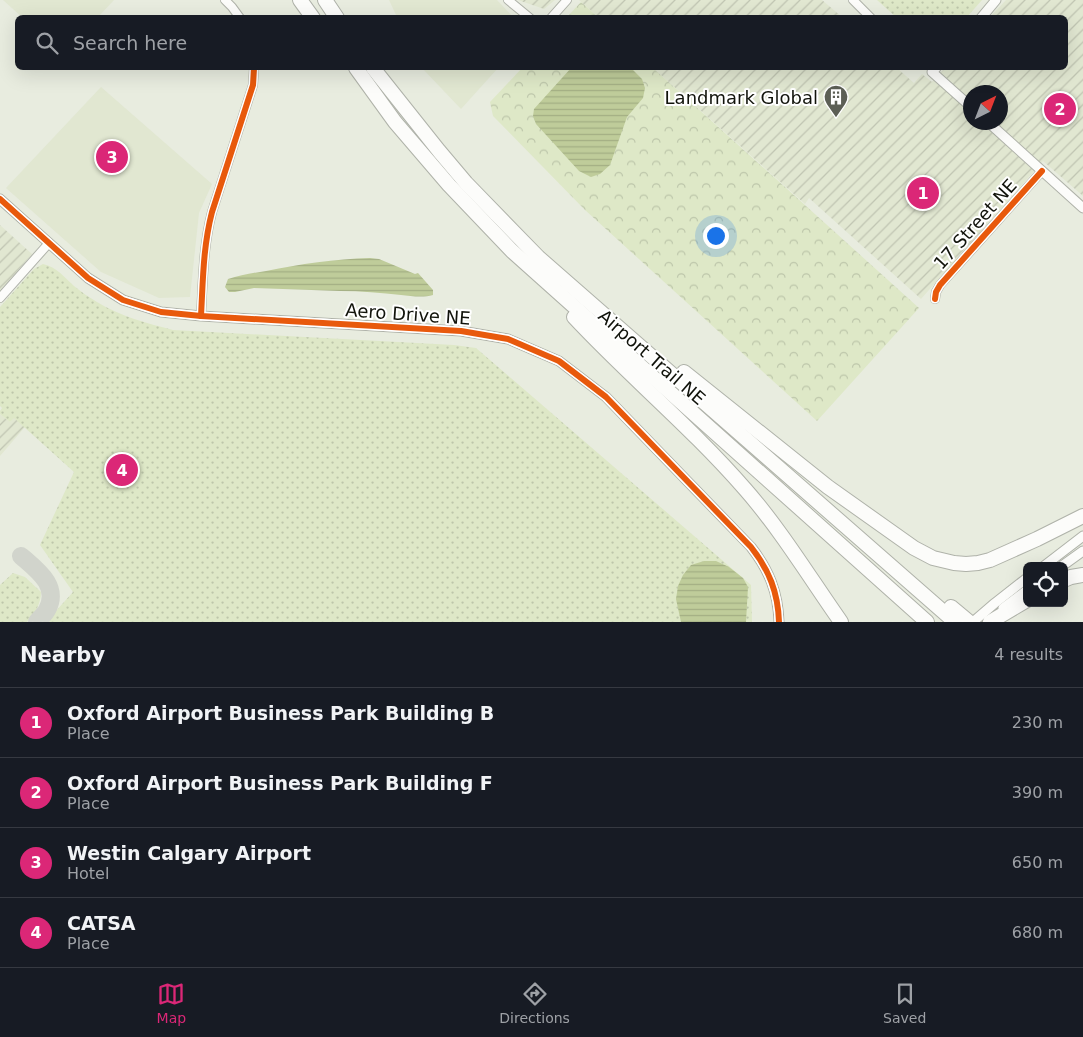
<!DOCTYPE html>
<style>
body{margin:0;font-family:"DejaVu Sans",sans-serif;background:#20242c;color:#f1f3f6}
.controls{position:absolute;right:15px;bottom:15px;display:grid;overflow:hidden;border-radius:8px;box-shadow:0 5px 20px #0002}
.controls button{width:45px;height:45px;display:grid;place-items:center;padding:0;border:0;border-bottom:1px solid #363941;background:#171b24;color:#f1f3f6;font:25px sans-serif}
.compass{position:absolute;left:963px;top:85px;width:45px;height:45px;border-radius:50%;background:#171b24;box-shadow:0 5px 20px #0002;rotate:42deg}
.you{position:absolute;left:715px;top:235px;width:18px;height:18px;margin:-12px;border:4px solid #fff;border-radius:50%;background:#1a73e8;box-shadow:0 0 0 8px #1a73e833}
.badge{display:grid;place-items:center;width:32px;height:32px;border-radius:50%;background:#db2777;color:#fff;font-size:16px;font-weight:700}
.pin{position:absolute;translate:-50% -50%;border:2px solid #fff;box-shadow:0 1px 5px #0006}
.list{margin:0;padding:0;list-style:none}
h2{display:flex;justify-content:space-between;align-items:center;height:65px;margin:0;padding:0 20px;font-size:21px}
h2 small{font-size:16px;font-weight:400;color:#9ea1a6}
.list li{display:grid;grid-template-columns:32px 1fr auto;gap:15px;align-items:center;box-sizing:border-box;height:70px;padding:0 20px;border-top:1px solid #363941}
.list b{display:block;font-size:19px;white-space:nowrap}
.list p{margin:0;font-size:16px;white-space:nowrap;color:#9ea1a6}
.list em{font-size:16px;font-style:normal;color:#9ea1a6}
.icon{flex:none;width:28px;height:28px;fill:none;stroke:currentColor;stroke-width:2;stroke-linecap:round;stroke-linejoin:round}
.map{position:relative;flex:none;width:1083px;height:622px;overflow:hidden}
.search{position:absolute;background:#171b24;box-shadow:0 5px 20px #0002;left:15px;right:15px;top:15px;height:55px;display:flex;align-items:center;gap:12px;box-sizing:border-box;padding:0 18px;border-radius:8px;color:#9ea1a6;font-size:19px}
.sheet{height:345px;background:#171b24}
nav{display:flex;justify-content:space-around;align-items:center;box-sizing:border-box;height:70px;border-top:1px solid #363941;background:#171b24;font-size:14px;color:#9ea1a6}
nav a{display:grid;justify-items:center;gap:2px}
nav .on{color:#db2777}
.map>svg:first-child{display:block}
</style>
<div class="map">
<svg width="1083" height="622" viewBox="0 0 1083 622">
<defs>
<pattern id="industrial-furrows" width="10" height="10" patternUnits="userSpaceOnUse" patternTransform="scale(1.25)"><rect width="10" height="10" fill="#e1e7d1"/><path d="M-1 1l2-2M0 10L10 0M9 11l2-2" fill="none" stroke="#c0c5b2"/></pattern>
<pattern id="grass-dots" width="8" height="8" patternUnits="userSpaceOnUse" patternTransform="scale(1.25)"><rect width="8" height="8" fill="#dee8c7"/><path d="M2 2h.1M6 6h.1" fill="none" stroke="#bdc6aa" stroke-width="1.8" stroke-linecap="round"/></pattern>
<pattern id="park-crowns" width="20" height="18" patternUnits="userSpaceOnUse" patternTransform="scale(1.25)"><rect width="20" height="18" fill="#dee8c7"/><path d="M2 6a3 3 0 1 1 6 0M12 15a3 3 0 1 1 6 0" fill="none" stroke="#bdc6aa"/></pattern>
<pattern id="water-rules" width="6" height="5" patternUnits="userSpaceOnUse" patternTransform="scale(1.25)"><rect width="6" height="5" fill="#bfcc9a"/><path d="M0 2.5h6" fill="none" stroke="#a3ae83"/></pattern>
</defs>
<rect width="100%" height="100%" fill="#e8ecdf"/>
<g fill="#e1e7d1">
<polygon points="3,0 114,0 98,17 23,18"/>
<polygon points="389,0 497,0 513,17 397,17"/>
<polygon points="422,68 498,68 461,109"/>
<polygon points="101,87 212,184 199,213 190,297 159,298 101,272 6,188"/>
</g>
<g fill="url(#industrial-furrows)" fill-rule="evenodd">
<polygon points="518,0 555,0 544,9"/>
<polygon points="579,0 822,0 842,17 598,17"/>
<path d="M 1006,0 L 1083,0 L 1083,196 L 1043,161 L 921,299 L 809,198 L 805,204 L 653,68 L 897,68 L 914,83 L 922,74 L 932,82 L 945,68 L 1066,68 L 1066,18 L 990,17 ZM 970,92 L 1000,92 L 1000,122 L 970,122 Z"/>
<polygon points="0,225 32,254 0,291"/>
<polygon points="0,414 10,422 14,417 25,427 0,456"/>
</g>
<g fill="url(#grass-dots)">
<polygon points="877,0 982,0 967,17 897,18"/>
<path d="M 43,264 C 57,267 64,277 74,286 C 81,292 89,297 97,302 C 120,316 146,323 173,330 L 454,345 L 476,348 L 751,585 L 752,622 L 46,622 L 73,592 L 40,545 L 74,472 L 14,418 L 10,422 L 0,414 L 0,411 L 2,408 L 0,406 L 0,307 L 34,269 Z"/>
<path d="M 13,573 L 25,577 L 41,592 C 41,603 35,614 27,622 L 0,622 L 0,585 Z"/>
</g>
<g fill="url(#park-crowns)">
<polygon points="581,2 598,17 567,17"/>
<polygon points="522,68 653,68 919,308 817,421 585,210 493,116 490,102"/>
</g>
<g fill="url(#water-rules)">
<polygon points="571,68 631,68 642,79 645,88 643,98 627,117 610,165 600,174 591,177 579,171 536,124 533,116 534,109"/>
<path d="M 370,258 L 379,259 L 415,274 L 418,273 L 433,290 L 433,295 C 423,298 411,296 401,295 C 381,293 361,291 340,291 L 254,288 L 235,292 L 229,292 L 225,287 L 228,279 C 240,275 253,273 266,271 C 300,264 335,259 370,258 Z"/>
<polygon points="704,561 716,561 729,567 743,578 748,587 746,622 681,622 676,599 678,586 683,575 691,565"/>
</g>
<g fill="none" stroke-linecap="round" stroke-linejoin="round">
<path stroke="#d1d4cc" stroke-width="18" d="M 21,556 C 37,570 60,586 47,610 C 45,614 40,618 37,622"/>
<defs>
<g id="minor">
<polyline points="225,0 232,7 240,18"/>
<polyline points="508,0 530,18"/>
<polyline points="853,0 871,18"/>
<polyline points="551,18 567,0"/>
<polyline points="0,298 49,243"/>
<polyline points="935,299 936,292 940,285 1042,171"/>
<path d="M 201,316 C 203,280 203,247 212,212 L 253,85 L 254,68"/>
</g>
<g id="tertiary">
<polyline points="981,18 996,0"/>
<polyline points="936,68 932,72 970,106"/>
<polyline points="988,122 1083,208"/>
<path d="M 0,199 L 88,278 L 123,300 L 161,312 L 201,316 L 461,331 L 508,339 L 559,361 L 606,397 L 751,547 C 769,570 778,592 779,622"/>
<polyline points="1044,566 1083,536"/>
<polyline points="1062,566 1083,551"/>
<polyline points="1003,608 1027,590"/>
<polyline points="973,622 995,603 1027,578"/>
</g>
<g id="motorway">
<polyline points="300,0 313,18"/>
<polyline points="325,0 337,18"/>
<polyline points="356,68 395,122 449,185 512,251 927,622"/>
<polyline points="373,68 439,151 466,183 538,257 955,622"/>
<path d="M 574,317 C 629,376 692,428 745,489 C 781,530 810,578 841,622"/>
<polyline points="684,372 828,487 914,548 933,558 954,563 966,564 978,563 990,560 1037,539 1083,516"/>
<polyline points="1064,580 1071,577 1083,575"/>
<polyline points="951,607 969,622"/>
<polyline points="990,622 1027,600"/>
</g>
</defs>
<use href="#minor" stroke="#afb2a9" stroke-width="10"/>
<use href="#tertiary" stroke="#afb2a9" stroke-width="11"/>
<use href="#motorway" stroke="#afb2a9" stroke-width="16"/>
<use href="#minor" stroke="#fcfcfa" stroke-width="8"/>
<use href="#tertiary" stroke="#fcfcfa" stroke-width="9"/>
<use href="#motorway" stroke="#fcfcfa" stroke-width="14"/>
<defs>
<g id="cycleway">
<path d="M 0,199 L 88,278 L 123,300 L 161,312 L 201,316 L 461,331 L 508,339 L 559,361 L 606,397 L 751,547 C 769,570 778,592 779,622"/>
<polyline points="935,299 936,292 940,285 1042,171"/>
<path d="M 201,316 C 203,280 203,247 212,212 L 253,85 L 254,68"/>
</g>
</defs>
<use href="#cycleway" stroke="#fff" stroke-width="9"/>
<use href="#cycleway" stroke="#e8590c" stroke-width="6"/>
</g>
<defs>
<symbol id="building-pin" viewBox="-11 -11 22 30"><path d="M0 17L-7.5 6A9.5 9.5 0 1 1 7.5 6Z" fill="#5c5f55" stroke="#fff"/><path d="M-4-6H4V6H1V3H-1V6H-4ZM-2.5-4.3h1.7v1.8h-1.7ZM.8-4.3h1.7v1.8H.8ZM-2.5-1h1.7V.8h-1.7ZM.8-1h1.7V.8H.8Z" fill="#fff"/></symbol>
</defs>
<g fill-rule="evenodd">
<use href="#building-pin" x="822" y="83" width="28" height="38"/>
</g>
<g text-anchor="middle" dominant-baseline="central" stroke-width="4" stroke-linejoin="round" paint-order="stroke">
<g font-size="18" fill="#11130b" stroke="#fff" text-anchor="end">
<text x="818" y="97">Landmark Global</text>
</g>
<g font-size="18" fill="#11130b" stroke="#fff">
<text transform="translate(975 224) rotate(-48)">17 Street NE</text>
<text transform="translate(408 314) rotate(4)">Aero Drive NE</text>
<text transform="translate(652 357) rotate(41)">Airport Trail NE</text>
</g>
</g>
</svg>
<div class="controls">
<button><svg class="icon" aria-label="locate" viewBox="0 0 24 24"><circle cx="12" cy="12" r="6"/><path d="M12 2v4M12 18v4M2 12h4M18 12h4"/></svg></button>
</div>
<svg class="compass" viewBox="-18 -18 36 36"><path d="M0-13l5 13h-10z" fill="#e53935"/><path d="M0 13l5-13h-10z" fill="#9ea1a6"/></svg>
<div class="you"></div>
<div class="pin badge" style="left:923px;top:193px">1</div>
<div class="pin badge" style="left:1060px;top:109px">2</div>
<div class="pin badge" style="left:112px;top:157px">3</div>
<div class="pin badge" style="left:122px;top:470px">4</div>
<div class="search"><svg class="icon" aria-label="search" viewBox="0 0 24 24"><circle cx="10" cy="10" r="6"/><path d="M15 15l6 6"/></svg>Search here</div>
</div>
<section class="sheet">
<h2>Nearby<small>4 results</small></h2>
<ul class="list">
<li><span class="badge">1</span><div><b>Oxford Airport Business Park Building B</b><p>Place</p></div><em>230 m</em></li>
<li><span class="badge">2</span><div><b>Oxford Airport Business Park Building F</b><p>Place</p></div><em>390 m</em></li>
<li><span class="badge">3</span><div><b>Westin Calgary Airport</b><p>Hotel</p></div><em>650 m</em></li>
<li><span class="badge">4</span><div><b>CATSA</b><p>Place</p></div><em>680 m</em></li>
</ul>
</section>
<nav>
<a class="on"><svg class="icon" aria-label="map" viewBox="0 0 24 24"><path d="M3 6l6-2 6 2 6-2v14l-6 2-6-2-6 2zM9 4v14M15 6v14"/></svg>Map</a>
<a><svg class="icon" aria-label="directions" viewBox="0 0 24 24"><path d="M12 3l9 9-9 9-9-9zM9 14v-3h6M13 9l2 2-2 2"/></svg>Directions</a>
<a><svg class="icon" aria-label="saved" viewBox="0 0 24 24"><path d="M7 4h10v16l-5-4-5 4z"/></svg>Saved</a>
</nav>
